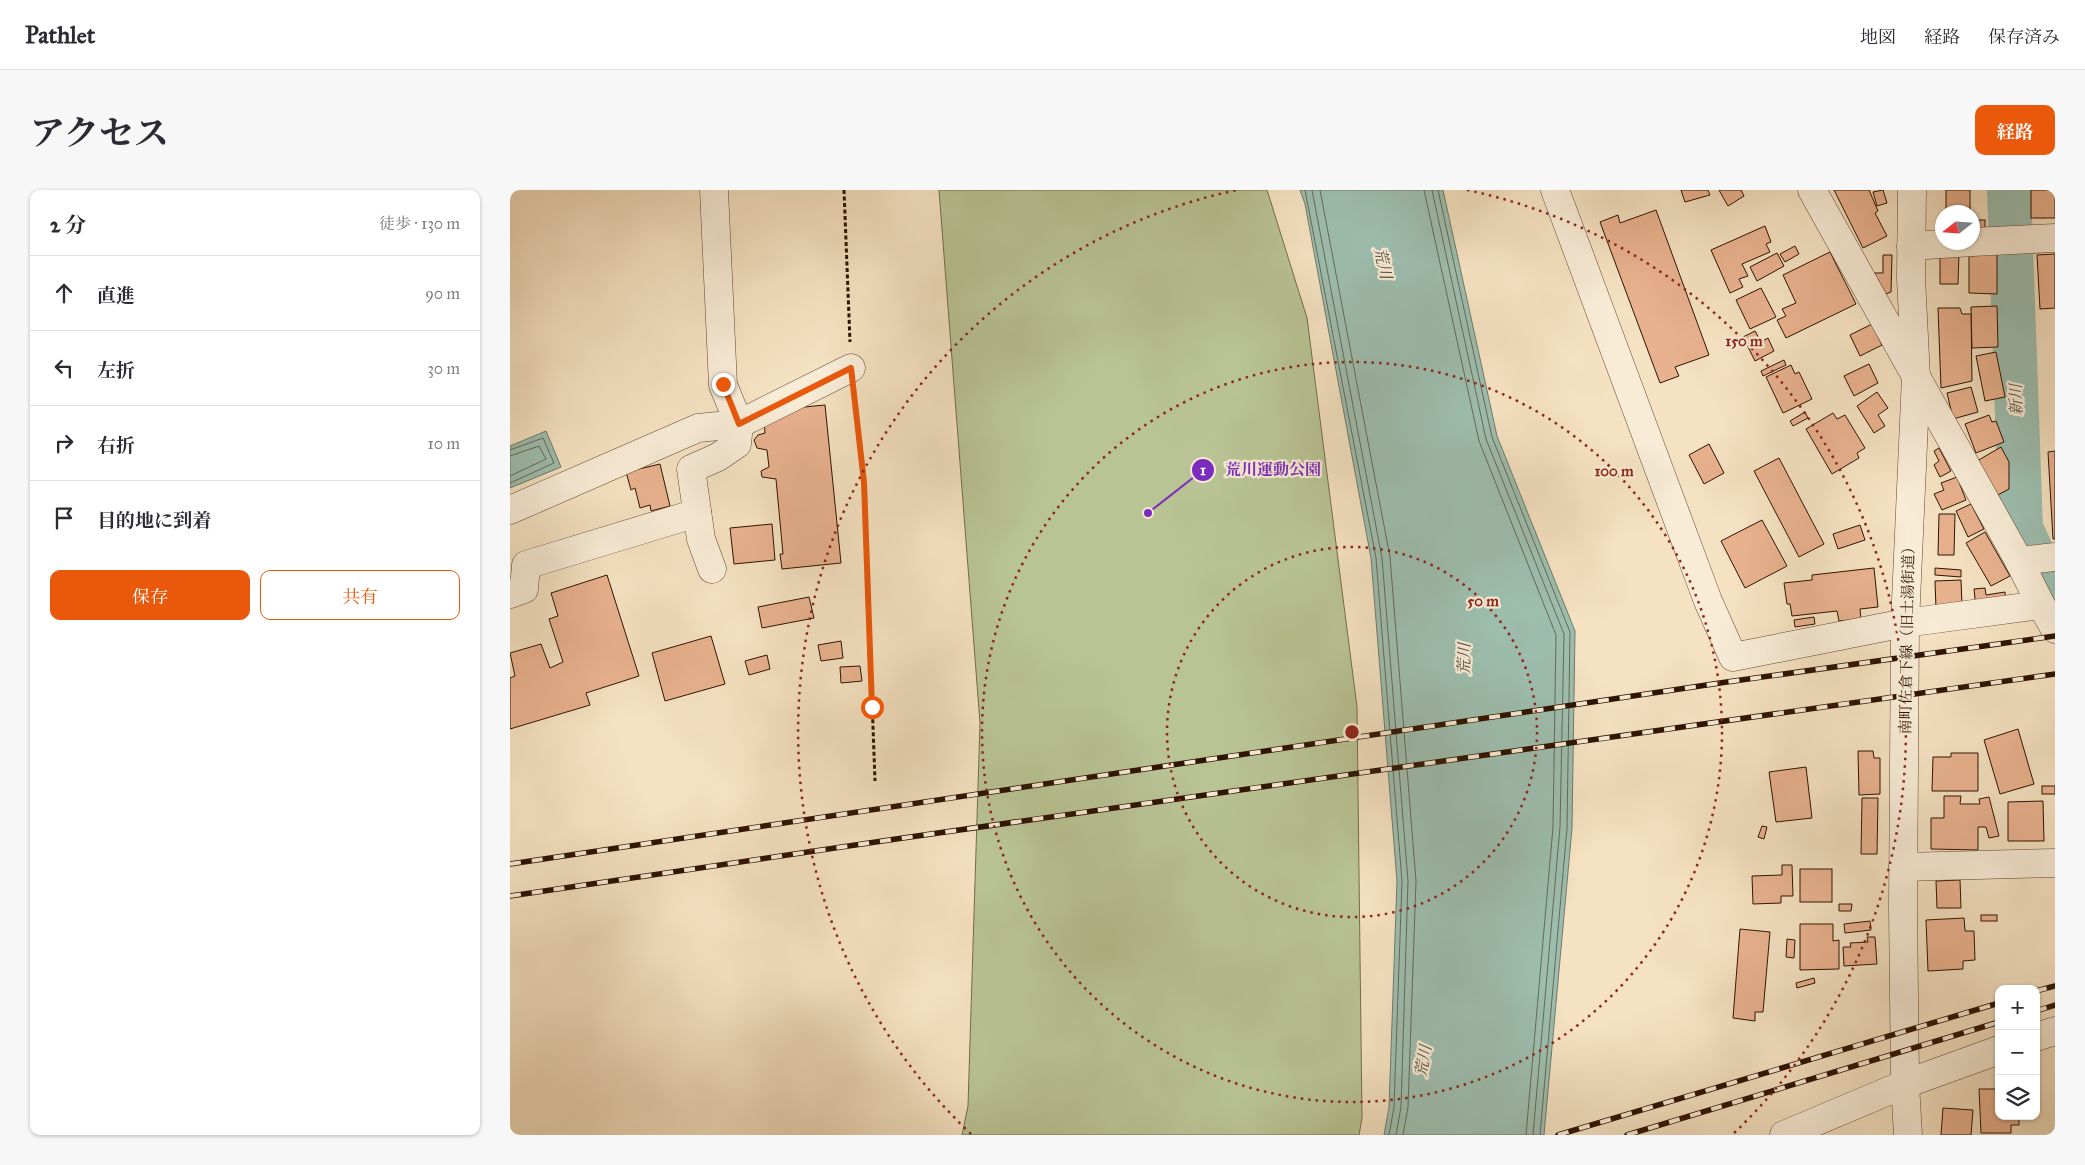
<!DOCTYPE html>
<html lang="ja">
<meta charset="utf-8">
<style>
body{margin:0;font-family:"IM FELL Great Primer","Noto Serif JP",serif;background:#f7f7f7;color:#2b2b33}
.controls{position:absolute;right:15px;bottom:15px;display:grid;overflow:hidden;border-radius:10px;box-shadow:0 1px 4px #0004}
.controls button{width:45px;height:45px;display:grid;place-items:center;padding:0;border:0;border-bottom:1px solid #e1e1e2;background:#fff;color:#2b2b33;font:25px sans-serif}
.compass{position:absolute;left:1425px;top:15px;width:45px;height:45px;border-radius:50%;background:#fff;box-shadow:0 1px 4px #0004;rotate:253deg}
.stop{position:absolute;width:15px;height:15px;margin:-11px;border:4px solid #ea580c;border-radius:50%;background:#fff}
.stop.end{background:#ea580c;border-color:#fff;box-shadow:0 1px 5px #0008}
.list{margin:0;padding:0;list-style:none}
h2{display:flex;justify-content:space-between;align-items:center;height:65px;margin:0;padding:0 20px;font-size:21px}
h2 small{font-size:16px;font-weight:400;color:#7c7c81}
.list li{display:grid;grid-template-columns:32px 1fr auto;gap:15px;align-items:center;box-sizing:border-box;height:75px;padding:0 20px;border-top:1px solid #e1e1e2}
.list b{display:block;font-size:19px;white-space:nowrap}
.list em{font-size:16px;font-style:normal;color:#7c7c81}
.actions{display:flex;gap:10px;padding:15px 20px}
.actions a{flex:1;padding:11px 0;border:1px solid #ea580c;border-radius:10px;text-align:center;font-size:18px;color:#ea580c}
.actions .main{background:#ea580c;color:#fff}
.icon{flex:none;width:28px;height:28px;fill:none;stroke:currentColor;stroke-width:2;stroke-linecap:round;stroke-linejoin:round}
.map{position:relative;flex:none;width:1545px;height:945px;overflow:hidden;border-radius:10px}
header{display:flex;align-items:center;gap:30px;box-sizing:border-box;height:70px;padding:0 25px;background:#fff;border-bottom:1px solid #e1e1e2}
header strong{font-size:24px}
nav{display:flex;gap:28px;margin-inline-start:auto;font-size:18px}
.intro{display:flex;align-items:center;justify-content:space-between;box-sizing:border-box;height:120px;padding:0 30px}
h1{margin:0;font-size:35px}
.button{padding:12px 22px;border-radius:10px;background:#ea580c;color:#fff;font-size:18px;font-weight:700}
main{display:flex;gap:30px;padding:0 30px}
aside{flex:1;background:#fff;border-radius:10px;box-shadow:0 1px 4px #0004}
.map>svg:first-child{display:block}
</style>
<header>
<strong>Pathlet</strong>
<nav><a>地図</a><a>経路</a><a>保存済み</a></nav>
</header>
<div class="intro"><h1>アクセス</h1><a class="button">経路</a></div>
<main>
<aside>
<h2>2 分<small>徒歩 · 130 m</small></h2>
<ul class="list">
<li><svg class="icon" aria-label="ahead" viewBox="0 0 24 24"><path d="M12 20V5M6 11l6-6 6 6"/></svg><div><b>直進</b></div><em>90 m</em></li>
<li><svg class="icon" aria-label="left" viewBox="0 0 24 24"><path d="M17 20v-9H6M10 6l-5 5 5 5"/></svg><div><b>左折</b></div><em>30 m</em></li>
<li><svg class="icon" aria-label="right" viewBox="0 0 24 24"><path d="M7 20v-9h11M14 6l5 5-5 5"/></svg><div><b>右折</b></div><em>10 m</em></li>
<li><svg class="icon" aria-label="arrive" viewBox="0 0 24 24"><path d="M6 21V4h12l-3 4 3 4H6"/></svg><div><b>目的地に到着</b></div></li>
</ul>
<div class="actions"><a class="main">保存</a><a>共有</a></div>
</aside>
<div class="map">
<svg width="1545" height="945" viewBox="0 0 1545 945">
<rect width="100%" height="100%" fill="#f5e2c2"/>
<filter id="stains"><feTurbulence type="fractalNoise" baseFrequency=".004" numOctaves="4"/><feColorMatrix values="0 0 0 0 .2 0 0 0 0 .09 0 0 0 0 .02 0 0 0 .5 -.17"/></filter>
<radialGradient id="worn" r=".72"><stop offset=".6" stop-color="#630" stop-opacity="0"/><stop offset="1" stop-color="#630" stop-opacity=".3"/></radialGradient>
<polygon fill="#b9c495" stroke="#746c4a" points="429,0 757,0 797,128 847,517 852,928 849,945 452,945 458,916 470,533"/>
<g fill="#9dbeaf" stroke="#717a69">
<polygon points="790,0 933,0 987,246 1065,441 1062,638 1034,945 874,945 879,917 887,691 861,368 795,14"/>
<polygon points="36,241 51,277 0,298 0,256"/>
</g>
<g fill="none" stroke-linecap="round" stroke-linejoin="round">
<g stroke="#666858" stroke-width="1">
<polyline points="795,0 866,368 892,691 884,917 879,945"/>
<polyline points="802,0 872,368 898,691 891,917 886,945"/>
<polyline points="810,0 880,367 906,691 898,917 893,945"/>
<polyline points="914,0 969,251 1046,445 1043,637 1016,945"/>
<polyline points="922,0 976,249 1054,444 1050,637 1023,945"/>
<polyline points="928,0 982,247 1060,442 1057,638 1030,945"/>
<polyline points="0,260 33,248 44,273 0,293"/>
<polyline points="0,266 29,256 36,269 0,286"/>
</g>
<polyline stroke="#9dbeaf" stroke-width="44" points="1499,0 1511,338 1545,413"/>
</g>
<g fill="#e9b28f" stroke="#2e1300">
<polygon points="1171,0 1198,0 1200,5 1175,12"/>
<polygon points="1209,0 1231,0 1234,6 1218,16"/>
<polygon points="1324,0 1359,0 1368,21 1365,23 1377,46 1353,58"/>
<polygon points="1373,0 1377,13 1367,16 1363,2"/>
<polygon points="1436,0 1460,0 1460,20 1457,20 1457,22 1436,22"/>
<rect x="1521" y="0" width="24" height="28"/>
<polygon points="1146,20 1199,165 1165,177 1169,186 1150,193 1090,32 1108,25 1110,33"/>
<rect x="1465" y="30" width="10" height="11"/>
<polygon points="1255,36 1261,52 1256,54 1260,62 1232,74 1238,86 1229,89 1233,97 1220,103 1201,60"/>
<polygon points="1285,56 1289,64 1275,72 1270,64"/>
<polygon points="1459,57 1487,57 1487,104 1459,103"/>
<polygon points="1320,62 1346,114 1276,148 1267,130 1276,126 1272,119 1286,113 1273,85"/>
<polygon points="1267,63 1274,76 1247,91 1240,77"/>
<polygon points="1430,63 1449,63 1448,94 1430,94"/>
<polygon points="1545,64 1545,118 1530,119 1527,65"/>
<polygon points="1373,65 1382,65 1381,102 1376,104 1364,83 1373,83"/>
<polygon points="1251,98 1266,127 1240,139 1226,110"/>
<polygon points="1487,116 1488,157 1462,158 1461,117"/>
<polygon points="1428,118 1450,118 1452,124 1461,124 1462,191 1431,198"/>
<polygon points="1362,134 1372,155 1350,166 1340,145"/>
<polygon points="1245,141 1251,152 1258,148 1264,161 1245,171 1233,147"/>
<polygon points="1486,162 1495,207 1475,211 1466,166"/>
<polygon points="1274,170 1276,175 1253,186 1251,181"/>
<polygon points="1359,174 1368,193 1344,206 1334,186"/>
<polygon points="1281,175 1285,184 1289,182 1302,209 1273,223 1256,187"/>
<polygon points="1461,197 1468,222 1443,229 1437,203"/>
<polygon points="1367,202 1378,218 1368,225 1375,236 1364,243 1347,216"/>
<polygon points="315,215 331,373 272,379 270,364 273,364 266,289 252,287 251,281 259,277 257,260 247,258 244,250 248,245 255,243 254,229 263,220"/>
<polygon points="1295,222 1298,228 1283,236 1280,231"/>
<polygon points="1323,223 1327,229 1335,225 1355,258 1347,263 1349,268 1322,284 1296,239"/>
<polygon points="1479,225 1482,232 1486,231 1494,252 1466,263 1455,234"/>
<polygon points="1199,254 1214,283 1194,294 1179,265"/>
<polygon points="1491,257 1499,272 1499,299 1486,306 1467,271"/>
<polygon points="1429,258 1441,281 1430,287 1424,275 1429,271 1424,261"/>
<polygon points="1545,261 1545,349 1543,349 1538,262"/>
<polygon points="1269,268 1314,354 1289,367 1244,281"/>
<polygon points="150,274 160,316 141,321 140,315 130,318 125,298 121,300 116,282"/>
<polygon points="1447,287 1456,310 1432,320 1424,304 1434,300 1431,293"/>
<polygon points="1461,314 1474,339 1458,347 1446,321"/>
<polygon points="1429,324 1445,324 1444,365 1428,365"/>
<polygon points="1252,330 1277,376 1235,398 1211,351"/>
<polygon points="262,334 265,370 224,374 220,338"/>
<polygon points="1350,335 1355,350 1328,359 1323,344"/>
<polygon points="1475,342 1500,386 1481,396 1456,353"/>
<polygon points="1364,378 1368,417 1350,419 1351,429 1329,431 1327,421 1282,426 1280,414 1277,414 1274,393 1302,390 1302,385"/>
<polygon points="1425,378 1451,380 1451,387 1425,385"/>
<polygon points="97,385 129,486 76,503 80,515 0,539 0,488 5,486 0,463 31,454 40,478 53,472 39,429 48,426 41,403"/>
<polygon points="1451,390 1452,415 1426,419 1425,391"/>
<polygon points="1475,398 1476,405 1495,402 1496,415 1466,418 1464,399"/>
<polygon points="299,407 304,428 252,438 248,417"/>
<polygon points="1304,427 1305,434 1285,437 1284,430"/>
<polygon points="201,446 215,494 155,511 142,463"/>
<polygon points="331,451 333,468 311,471 308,455"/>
<polygon points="257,465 260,479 239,485 235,471"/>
<polygon points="350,476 352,491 331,493 330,477"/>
<polygon points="1508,539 1524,594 1490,604 1474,550"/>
<polygon points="1348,561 1363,561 1364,568 1370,568 1370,604 1349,605"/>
<polygon points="1441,563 1468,563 1468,601 1422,601 1423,567 1441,567"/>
<polygon points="1296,577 1302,628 1266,632 1259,582"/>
<rect x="1532" y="596" width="13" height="8"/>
<polygon points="1434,606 1451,606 1450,614 1470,614 1469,609 1479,607 1489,646 1479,648 1476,637 1468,637 1468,660 1421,659 1421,628 1434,628"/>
<polygon points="1352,608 1368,608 1367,664 1351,664"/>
<polygon points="1533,611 1534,651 1498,651 1498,612"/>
<polygon points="1252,636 1257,637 1254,649 1248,647"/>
<polygon points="1272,675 1282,675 1283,706 1271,706 1271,713 1243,714 1242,686 1272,685"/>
<rect x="1290" y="679" width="32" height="33"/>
<polygon points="1450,690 1451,718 1427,718 1426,691"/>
<polygon points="1329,714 1342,714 1341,721 1329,721"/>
<rect x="1471" y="725" width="16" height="6"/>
<polygon points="1454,728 1455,741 1464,741 1465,770 1453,771 1453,779 1418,781 1416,730"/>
<polygon points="1360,731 1361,740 1335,743 1334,734"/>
<polygon points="1290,734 1323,734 1323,751 1329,750 1329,779 1290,780"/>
<polygon points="1230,739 1260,742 1253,822 1245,822 1245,831 1223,828"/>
<polygon points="1357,747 1365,747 1367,774 1334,776 1333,757 1341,757 1340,753 1358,752"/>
<polygon points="1277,749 1285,750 1284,768 1276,767"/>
<polygon points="1304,788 1305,793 1287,798 1286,793"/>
<polygon points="1469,899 1489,899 1489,926 1509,926 1509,935 1501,935 1501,943 1471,943"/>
<polygon points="1433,918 1463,920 1461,945 1431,945"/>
</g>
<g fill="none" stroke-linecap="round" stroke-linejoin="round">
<defs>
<g id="minor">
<polyline points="1045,0 1198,411 1223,467 1395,433 1531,415 1509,371 1302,0"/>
<polyline points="1462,52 1545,48"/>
<polyline points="1401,56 1462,52"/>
<polyline points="0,320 188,238 229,234 213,195 204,0"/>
<polyline points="1509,371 1545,367"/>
<polyline points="202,379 191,349 181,279 208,267 227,254 229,234 341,178"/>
<polyline points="0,404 14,399 16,375 187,323"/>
<polyline points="1531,415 1545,439"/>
<polyline points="1393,677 1545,673"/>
<polyline points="1526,847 1545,841"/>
<polyline points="1274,945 1395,894 1489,860"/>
<polyline points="1398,945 1395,894 1393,717 1395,433 1406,187 1401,88 1402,0"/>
</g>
</defs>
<use href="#minor" stroke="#604730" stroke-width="29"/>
<g stroke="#2e1300" stroke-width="3" stroke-dasharray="4 2.5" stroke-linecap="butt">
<polyline points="334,0 340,152"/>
<polyline points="344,205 354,292 365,591"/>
</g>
<use href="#minor" stroke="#f8ecd7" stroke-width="28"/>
<defs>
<g id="rail">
<polyline points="0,674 1210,493 1545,446"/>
<polyline points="0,706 386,649 1545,484"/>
<polyline points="1526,801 1545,796"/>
<polyline points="1526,821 1545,815"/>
<polyline points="1048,945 1489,813"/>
<polyline points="1117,945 1489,832"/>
</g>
</defs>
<use href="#rail" stroke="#2e1300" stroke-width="5.5"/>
<use href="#rail" stroke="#f8ecd7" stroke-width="4" stroke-dasharray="11" stroke-linecap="butt"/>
</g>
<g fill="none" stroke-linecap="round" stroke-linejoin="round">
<polyline stroke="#ea580c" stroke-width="6" points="213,194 229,234 341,178 354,292 362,517"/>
</g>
<g fill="none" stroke="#8f2418" stroke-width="2.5" stroke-dasharray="2.5 5">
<circle cx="842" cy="542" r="185"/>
<circle cx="842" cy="542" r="370"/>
<path d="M461 944A554 554 0 0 1 727 0M957 0A554 554 0 0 1 1223 944"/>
</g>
<g text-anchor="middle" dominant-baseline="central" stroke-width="4.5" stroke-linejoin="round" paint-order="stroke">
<g font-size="15" fill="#2e1300" stroke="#f8ecd7">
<text transform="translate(1397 447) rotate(-89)">南町佐倉下線（旧土湯街道）</text>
</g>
<g font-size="16" font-style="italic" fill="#554f3d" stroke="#f8ecd7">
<text transform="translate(873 73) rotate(77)">荒川</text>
<text transform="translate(1506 210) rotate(-92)">新川</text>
<text transform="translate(954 469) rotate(-89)">荒川</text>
<text transform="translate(913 871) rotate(-80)">荒川</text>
</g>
</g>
<circle cx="842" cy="542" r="8" fill="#8f2418" stroke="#f8ecd7" stroke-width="2.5"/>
<g font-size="15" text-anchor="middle" font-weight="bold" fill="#8f2418" stroke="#f8ecd7" stroke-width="4.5" stroke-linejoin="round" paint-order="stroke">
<text x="1234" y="156">150 m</text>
<text x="1104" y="286">100 m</text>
<text x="973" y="416">50 m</text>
</g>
<path fill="none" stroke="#7b2cbf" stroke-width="2" d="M638 323L693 280"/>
<g fill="#7b2cbf" stroke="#f8ecd7" stroke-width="2">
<circle cx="638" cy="323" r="5"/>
<circle cx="693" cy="280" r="12"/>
</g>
<g font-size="15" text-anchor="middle" font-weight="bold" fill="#fff">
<text x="693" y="285">1</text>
</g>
<g font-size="16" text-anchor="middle" font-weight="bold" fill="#7b2cbf" stroke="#f8ecd7" stroke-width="4.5" stroke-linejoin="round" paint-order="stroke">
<text x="763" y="285">荒川運動公園</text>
</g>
<rect width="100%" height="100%" filter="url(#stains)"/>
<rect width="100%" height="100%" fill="url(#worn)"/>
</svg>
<div class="controls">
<button>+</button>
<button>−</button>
<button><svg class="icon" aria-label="layers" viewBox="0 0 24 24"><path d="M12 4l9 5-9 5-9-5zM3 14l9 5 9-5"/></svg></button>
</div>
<svg class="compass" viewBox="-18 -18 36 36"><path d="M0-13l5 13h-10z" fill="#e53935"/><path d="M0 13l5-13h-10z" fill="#7c7c81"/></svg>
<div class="stop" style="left:362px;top:517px"></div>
<div class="stop end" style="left:213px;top:194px"></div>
</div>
</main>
